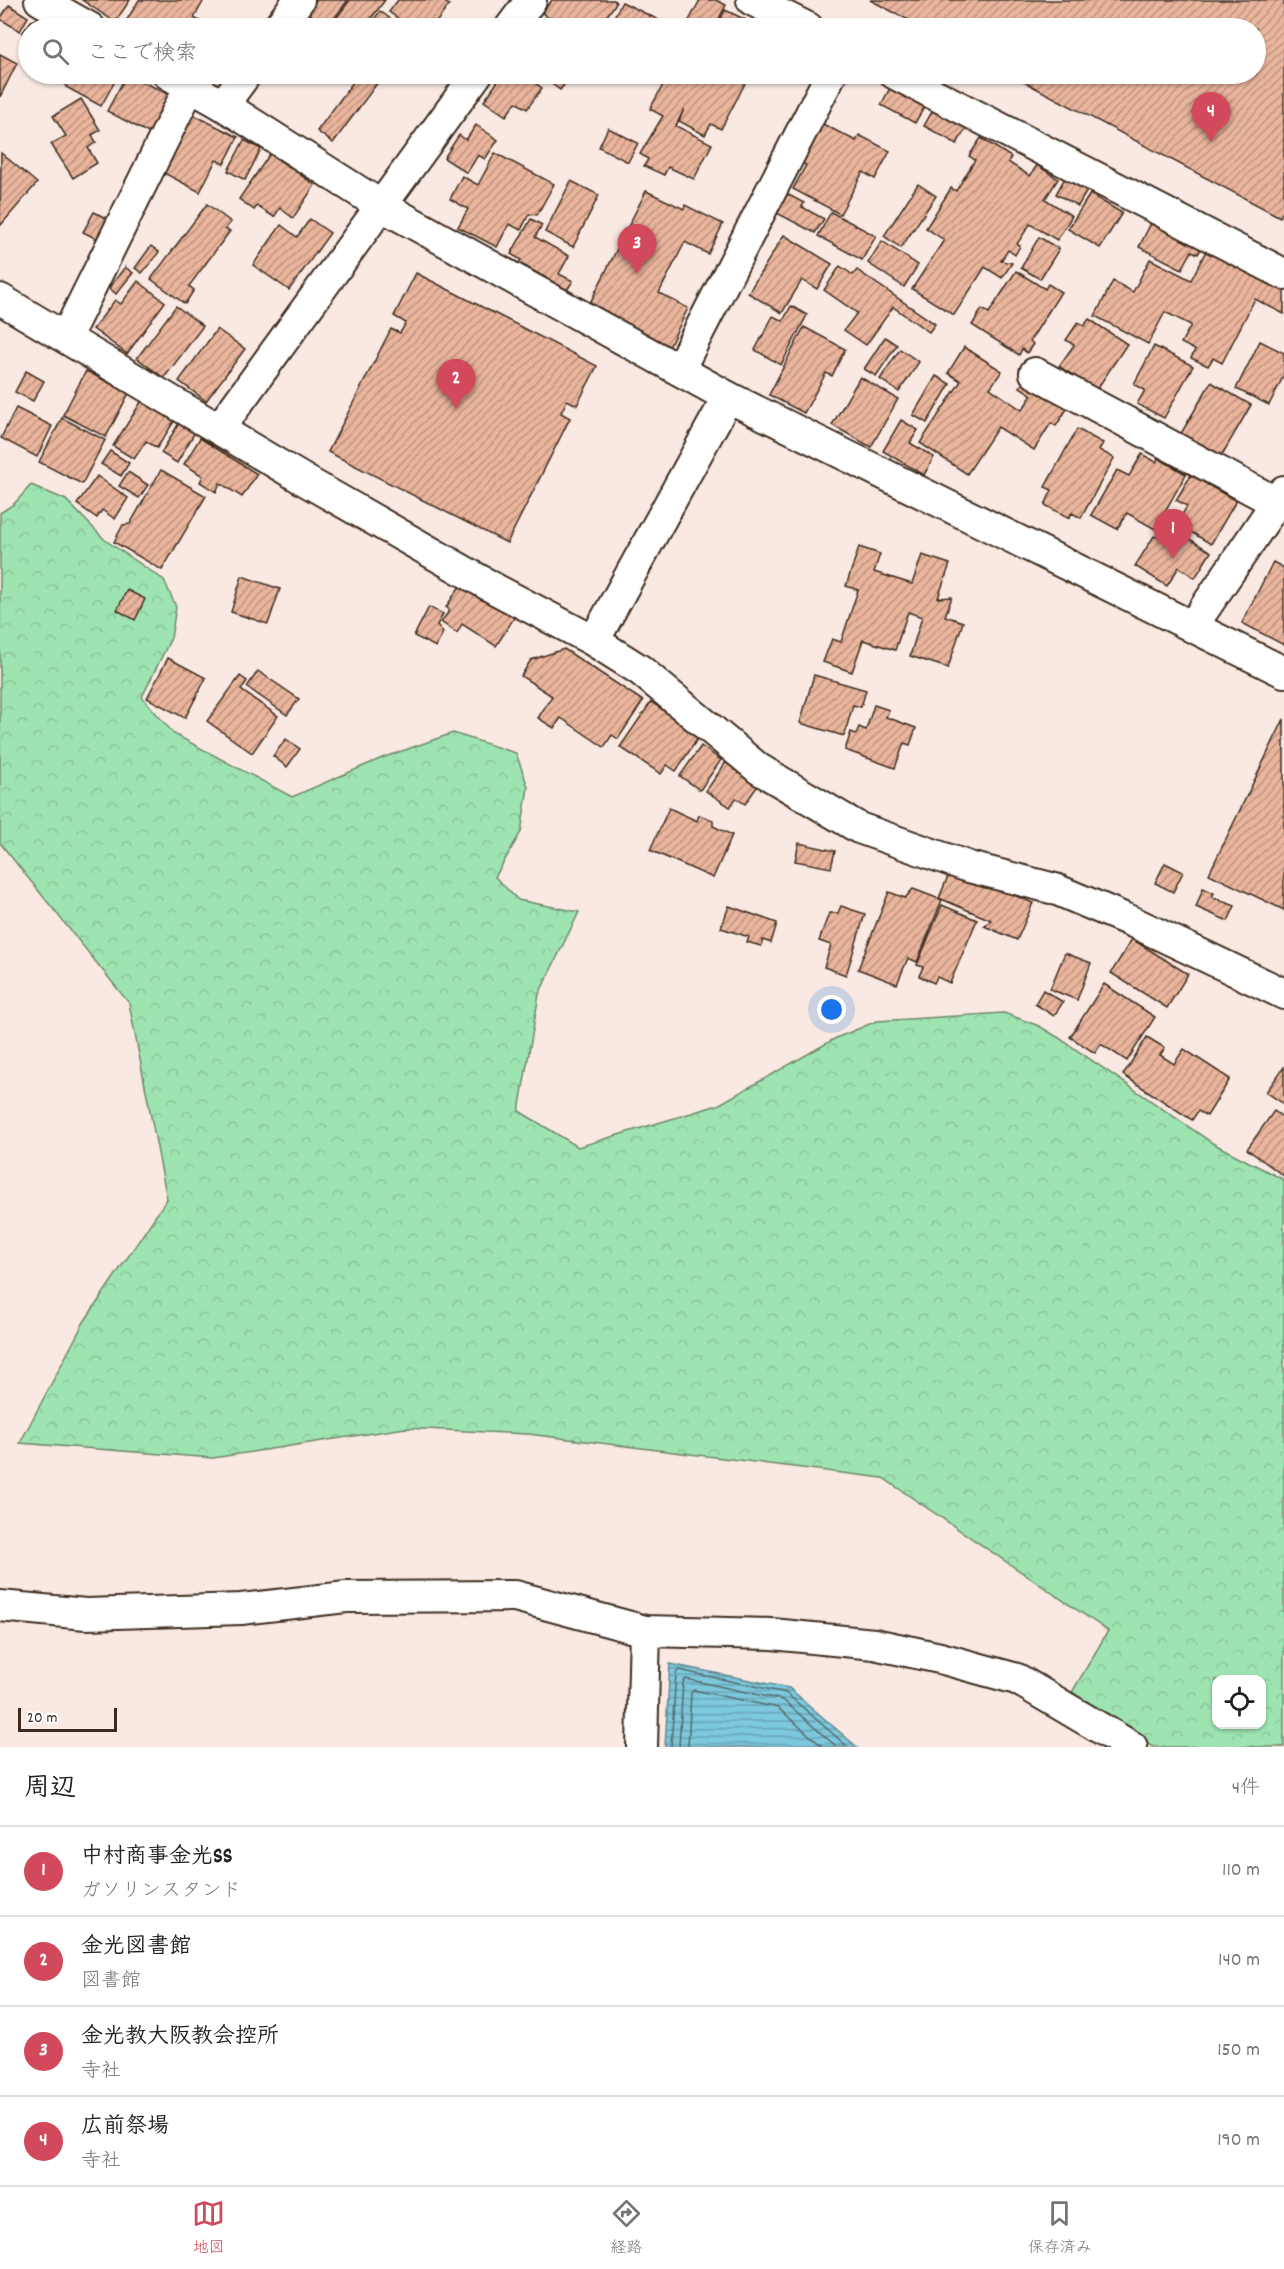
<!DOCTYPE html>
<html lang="ja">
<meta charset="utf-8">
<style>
body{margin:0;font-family:Dekko,"Klee One",sans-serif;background:#f2f2f2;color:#202124}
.controls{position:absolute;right:18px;bottom:18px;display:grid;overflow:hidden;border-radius:12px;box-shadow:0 2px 4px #0004}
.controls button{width:54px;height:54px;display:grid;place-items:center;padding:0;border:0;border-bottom:2px solid #e0e0e0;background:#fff;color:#202124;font:30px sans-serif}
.scale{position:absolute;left:18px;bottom:15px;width:99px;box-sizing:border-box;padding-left:6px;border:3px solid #3b2a1e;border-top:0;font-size:16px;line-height:21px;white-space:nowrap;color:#3b2a1e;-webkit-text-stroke:4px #fff;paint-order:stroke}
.you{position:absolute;left:832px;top:1010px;width:21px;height:21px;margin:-15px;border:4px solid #fff;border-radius:50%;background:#1a73e8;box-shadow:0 0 0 9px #1a73e833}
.badge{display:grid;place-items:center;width:39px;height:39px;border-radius:50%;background:#d1495b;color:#fff;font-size:20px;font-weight:700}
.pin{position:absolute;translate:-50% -50px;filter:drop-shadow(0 2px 3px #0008)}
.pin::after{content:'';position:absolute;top:32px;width:21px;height:18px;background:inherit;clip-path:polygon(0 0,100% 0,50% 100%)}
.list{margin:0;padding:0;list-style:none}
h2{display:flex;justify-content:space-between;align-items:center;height:78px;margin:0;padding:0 24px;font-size:26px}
h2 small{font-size:20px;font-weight:400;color:#757577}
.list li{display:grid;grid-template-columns:39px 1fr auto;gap:18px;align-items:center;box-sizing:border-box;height:90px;padding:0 24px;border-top:2px solid #e0e0e0}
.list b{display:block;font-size:22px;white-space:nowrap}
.list p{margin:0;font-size:20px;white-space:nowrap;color:#757577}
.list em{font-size:20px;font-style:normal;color:#757577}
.icon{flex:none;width:33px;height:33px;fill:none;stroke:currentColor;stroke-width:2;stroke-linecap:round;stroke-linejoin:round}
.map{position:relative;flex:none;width:1284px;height:1747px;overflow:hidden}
.search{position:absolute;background:#fff;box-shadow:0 2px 4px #0004;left:18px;right:18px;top:18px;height:66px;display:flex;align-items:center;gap:15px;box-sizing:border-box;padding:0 21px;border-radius:33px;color:#757577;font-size:22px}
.sheet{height:438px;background:#fff}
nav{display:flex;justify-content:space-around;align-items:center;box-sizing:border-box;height:84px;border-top:2px solid #e0e0e0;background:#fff;font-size:16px;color:#757577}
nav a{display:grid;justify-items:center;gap:3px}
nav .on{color:#d1495b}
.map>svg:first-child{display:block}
</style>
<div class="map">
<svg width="1284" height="1747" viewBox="0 0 1284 1747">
<defs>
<pattern id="forest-crowns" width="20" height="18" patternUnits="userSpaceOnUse" patternTransform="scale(1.5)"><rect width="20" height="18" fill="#9ee4b1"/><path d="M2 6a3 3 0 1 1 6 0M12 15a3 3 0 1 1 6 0" fill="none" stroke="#89c498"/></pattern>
<pattern id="water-rules" width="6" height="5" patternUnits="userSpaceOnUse" patternTransform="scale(1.5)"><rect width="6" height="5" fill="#7dc8dd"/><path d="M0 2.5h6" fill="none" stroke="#68a3b3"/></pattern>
<pattern id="building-hatch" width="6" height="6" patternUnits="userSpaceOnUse" patternTransform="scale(1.5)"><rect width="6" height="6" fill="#eab59d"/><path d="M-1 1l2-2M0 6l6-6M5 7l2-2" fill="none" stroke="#bf937f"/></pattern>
</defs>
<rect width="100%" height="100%" fill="#f9e9e2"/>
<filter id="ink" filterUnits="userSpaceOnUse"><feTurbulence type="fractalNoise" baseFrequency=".0167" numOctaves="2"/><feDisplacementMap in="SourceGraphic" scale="12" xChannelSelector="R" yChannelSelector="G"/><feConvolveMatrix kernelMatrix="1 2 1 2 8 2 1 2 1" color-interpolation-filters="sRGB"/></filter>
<g filter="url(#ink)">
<path fill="url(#forest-crowns)" stroke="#6c8768" stroke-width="1.5" fill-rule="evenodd" d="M 31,485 L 66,500 L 105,540 L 164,580 L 176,607 L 171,638 L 142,697 L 174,734 L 292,797 L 382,758 L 453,733 L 516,753 L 528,787 L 521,832 L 495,877 L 518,900 L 579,912 L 539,994 L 519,1111 L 578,1147 L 718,1105 L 836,1038 L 877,1021 L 1004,1013 L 1039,1026 L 1059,1038 L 1214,1144 L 1284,1180 L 1284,1747 L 1153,1747 L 1071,1694 L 1108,1631 L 883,1478 L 528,1434 L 405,1428 L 213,1458 L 20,1443 L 84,1322 L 167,1199 L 129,1003 L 0,843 L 0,513 L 14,504 ZM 1216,1680 L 1262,1680 L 1262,1724 L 1216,1724 Z"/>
<polygon fill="url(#water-rules)" stroke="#638991" stroke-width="1.5" points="670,1664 789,1688 857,1747 665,1747"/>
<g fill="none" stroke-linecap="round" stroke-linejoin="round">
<g stroke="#55696a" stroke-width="1.5">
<polyline points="671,1747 676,1673 679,1670 786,1693 848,1747"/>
<polyline points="679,1747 683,1682 686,1679 783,1700 837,1747"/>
<polyline points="688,1747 691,1693 694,1690 778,1708 823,1747"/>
</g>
</g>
<g fill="url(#building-hatch)" stroke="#3b2a1e" stroke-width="1.5">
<polygon points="82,0 130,0 115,22"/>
<polygon points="139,0 204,0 194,18 212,28 162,28 152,22 148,28 134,28 125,23"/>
<polygon points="316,0 348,0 328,27 307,12"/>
<polygon points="350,0 385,0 364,28 337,28 332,24"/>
<polygon points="398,0 442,0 449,5 432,28 412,28 389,12"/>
<polygon points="552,0 614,0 616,3 604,20 601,17 593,28 563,28 542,13"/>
<polygon points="700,0 716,0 726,5 714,28 685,28"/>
<polygon points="870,0 1284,0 1284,210 1280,217 1009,74 1256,74 1256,28 924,28"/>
<polygon points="622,2 675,28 608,28"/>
<polygon points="9,5 28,17 20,31 0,19"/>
<polygon points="725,10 763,28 716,28"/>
<polygon points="380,11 403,28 368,28"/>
<polygon points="41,17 54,26 54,28 28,28 28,50 23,46 23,32 31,21"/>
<polygon points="0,54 17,63 0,97"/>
<polygon points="63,74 119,74 101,106 66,87"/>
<polygon points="127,74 174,97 154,136 107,111"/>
<polygon points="359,74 384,74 333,143 317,131"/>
<polygon points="503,74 522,74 542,88 527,109 516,102 506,116 484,101"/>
<polygon points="538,74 573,74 560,90"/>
<polygon points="610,74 638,74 636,78 628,74 624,82"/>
<polygon points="669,74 750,74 721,129 711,124 705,135 679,121 684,109 676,126 712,144 694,179 668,167 664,175 644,166 648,159 640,154 663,116 650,109"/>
<polygon points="890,88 924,107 915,123 881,105"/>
<polygon points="81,99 100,130 92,135 96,142 88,148 97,163 73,178 51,144 66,136 53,116"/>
<polygon points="933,110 966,128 957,144 924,126"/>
<polygon points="192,114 238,137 224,164 216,160 200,192 162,172"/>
<polygon points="817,121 856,141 859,135 890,151 875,179 863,172 840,214 793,189 806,165 797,161"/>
<polygon points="476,125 498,140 485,159 478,155 467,173 444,158 459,135 466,140"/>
<polygon points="608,128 638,143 628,162 599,147"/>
<polygon points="981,138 1011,157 1008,162 1030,176 1037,165 1058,179 1045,199 1072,216 1057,240 1030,224 1017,244 1020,246 1015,255 1008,250 1001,261 1012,263 1002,278 985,267 954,315 912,289 944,240 926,228 951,188 956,191 975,160 969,156"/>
<polygon points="244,140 261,149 245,180 228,171"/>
<polygon points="1,153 37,183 1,225 0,223"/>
<polygon points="495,153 554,184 537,215 529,214 521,230 509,224 497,247 458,227 468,209 450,199 462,176 478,185"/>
<polygon points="270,154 315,185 293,218 280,208 274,217 257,206 254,210 239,199"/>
<polygon points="1066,176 1088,189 1078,206 1056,194"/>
<polygon points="571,181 599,195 573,247 545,232"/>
<polygon points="918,184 936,196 901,248 884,236"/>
<polygon points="646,191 684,209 685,205 723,224 708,254 685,242 659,293 688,308 669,347 588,307"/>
<polygon points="785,193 804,203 802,207 824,219 815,233 775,212"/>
<polygon points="1090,194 1122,213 1100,248 1068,229"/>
<polygon points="207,204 231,222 225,229 230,231 189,286 194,290 185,304 151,279"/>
<polygon points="94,212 112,221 101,241 83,232"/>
<polygon points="831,212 876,236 862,260 818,236"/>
<polygon points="310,219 330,233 289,290 253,265 281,225 297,237"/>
<polygon points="531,219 542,225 535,237 569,256 559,274 573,281 567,290 519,263 521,260 511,254"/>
<polygon points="1151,223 1201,249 1198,254 1192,251 1182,269 1139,247"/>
<polygon points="784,235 832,264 817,289 802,280 782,313 748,293"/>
<polygon points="1039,237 1059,249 1040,279 1021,268"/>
<polygon points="882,241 918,265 904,287 868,263"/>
<polygon points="151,246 159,252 142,273 135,268"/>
<polygon points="1207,249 1284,289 1284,314 1255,299 1222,363 1213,358 1208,366 1191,358 1195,350 1181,343 1191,325 1165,312 1148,344 1095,316 1113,281 1133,292 1150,259 1191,280"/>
<polygon points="840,266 853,275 857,270 935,324 929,332 893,307 866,345 844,330 857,313 824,290"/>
<polygon points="125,267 133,273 116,294 109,288"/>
<polygon points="1016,271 1045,289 1048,284 1061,292 1030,341 1033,344 1027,353 1022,349 1019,355 972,325 982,309 989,313"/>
<polygon points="416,273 597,366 577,405 567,400 561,413 570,418 507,543 328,452 391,329 400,333 406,323 394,316"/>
<polygon points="138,281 165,302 127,354 93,329 115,300 121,304"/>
<polygon points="176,306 203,326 164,378 137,358"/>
<polygon points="791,306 807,315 781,365 755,350 773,316 783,321"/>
<polygon points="1089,319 1127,344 1093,395 1074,382 1076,378 1059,366 1074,345 1066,340 1078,322 1084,326"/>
<polygon points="804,327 845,349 832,376 826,373 804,413 769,395"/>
<polygon points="217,329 245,349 206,401 179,381"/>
<polygon points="885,337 897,345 876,376 864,369"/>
<polygon points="1260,341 1284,353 1284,375 1269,405 1236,389"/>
<polygon points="1154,346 1193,366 1164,418 1137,404 1145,390 1134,384"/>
<polygon points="964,347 1002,371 990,388 1022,410 1032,395 1020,387 1024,381 1067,409 1056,426 1051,423 1034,450 998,427 967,474 920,443 961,381 948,373"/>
<polygon points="900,349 919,362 899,392 880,379"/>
<polygon points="26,371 44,381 33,401 15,392"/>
<polygon points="86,371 129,393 106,437 63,415"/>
<polygon points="936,376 950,384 927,423 913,415"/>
<polygon points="860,377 898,399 871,447 832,425"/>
<polygon points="1211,382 1251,405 1219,460 1179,437"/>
<polygon points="143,399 175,420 157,448 146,441 134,459 113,446"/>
<polygon points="16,408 52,426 37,457 1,438"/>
<polygon points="62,418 105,440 82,484 39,462"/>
<polygon points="901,420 918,430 910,443 934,457 924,475 883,451"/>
<polygon points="179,423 195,432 177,463 161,453"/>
<polygon points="1077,429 1103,443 1099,450 1114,458 1081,518 1072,513 1069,518 1045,505 1052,490 1045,487"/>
<polygon points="200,438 257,474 242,497 220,483 216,492 200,482 203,476 184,464"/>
<polygon points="110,451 129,463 121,476 101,464"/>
<polygon points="1142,454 1156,462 1158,458 1186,474 1155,529 1127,513 1117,529 1091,515 1117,470 1129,476"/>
<polygon points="161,470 206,496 162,570 114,542 123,525 130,524"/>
<polygon points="128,472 148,485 139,498 119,486"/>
<polygon points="1191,475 1236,501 1211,544 1177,524 1187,506 1176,500"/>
<polygon points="97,476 128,498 115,519 102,510 97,518 77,504"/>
<polygon points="1178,532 1211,552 1195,578 1179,567 1167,586 1135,566 1154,536 1172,541"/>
<polygon points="859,547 880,554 874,572 912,584 922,555 950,564 938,598 952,597 945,616 963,622 948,668 910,656 922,617 908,612 895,650 863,640 852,672 823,662 832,639 841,642 858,590 846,586"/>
<polygon points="1273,562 1284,568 1284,645 1242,623"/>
<polygon points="242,576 280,589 268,624 231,612"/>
<polygon points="462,583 514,618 496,646 462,624 457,633 441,622 450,610 446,607"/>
<polygon points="127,590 145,599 135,620 117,610"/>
<polygon points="429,607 443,614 437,625 443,632 436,647 414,636"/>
<polygon points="564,649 643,701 618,739 612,735 604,747 561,718 554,728 538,718 552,696 521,676 531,660"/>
<polygon points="168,658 206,678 185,718 147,698"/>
<polygon points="258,671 299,699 287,715 247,687"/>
<polygon points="814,675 866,690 861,707 853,705 844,736 800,723"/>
<polygon points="240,676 247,681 241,690 278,716 252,753 207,721"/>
<polygon points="651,702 700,735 676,771 667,765 661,774 620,747"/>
<polygon points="874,705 889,710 886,717 916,728 910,745 904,743 895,768 845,750 851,732 856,734 859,727 866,730"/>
<polygon points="1284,719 1284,910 1209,874"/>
<polygon points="286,739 300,749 287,767 273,756"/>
<polygon points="701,746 721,760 700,790 680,776"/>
<polygon points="726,762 759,784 745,804 736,798 730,807 706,791"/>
<polygon points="669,808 697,821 699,815 713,820 713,826 732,835 713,878 650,850"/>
<polygon points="799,843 835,851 831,868 795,861"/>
<polygon points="1165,863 1183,872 1173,892 1155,883"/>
<polygon points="951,869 1033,903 1017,940 984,926 991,920 939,898"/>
<polygon points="1203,888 1214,893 1212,897 1235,906 1228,921 1196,907"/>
<polygon points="913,889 942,900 917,962 908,958 897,984 858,969 889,892 905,898"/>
<polygon points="942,905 977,920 950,983 937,977 934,983 919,976 923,967 917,965"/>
<polygon points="729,906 777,923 771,943 763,940 761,946 747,942 749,937 721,928"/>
<polygon points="841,906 865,914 846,975 824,967 831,945 819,941 829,913 838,913"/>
<polygon points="1132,939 1188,974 1167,1008 1111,973"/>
<polygon points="1065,953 1091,963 1077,1000 1050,989"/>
<polygon points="1104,984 1155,1017 1127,1061 1101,1044 1095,1053 1070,1037"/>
<polygon points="1043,990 1063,1002 1054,1016 1035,1004"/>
<polygon points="1147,1037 1165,1048 1160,1055 1174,1064 1184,1049 1230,1079 1207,1116 1198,1111 1192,1120 1123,1075"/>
<polygon points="1284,1067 1284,1104 1266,1092"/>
<polygon points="1274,1111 1284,1118 1284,1176 1247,1149"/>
</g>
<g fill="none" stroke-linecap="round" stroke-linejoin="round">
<defs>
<g id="minor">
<polyline points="40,0 90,28"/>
<polyline points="752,0 808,28"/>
<polyline points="278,28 299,0"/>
<polyline points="510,28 531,0"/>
<polyline points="168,74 223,105 380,205 728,397 1284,672"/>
<polyline points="895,74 1284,274"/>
<polyline points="223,105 246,74"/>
<polyline points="0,299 306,481 497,590 594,641 640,670 759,769 859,828 969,867 1055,889 1133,922 1284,994"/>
<polyline points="66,337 190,86"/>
<polyline points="679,370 831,74"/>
<polyline points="1035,373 1277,503"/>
<polyline points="219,429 477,74"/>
<polyline points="1192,627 1284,491"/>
<polyline points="594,641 728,397"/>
<polyline points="0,1606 86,1614 241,1609 346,1597 515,1596 645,1631 772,1634 874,1644 940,1658 1017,1679 1132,1747"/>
<polyline points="642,1747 645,1631"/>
</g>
</defs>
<use href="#minor" stroke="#3b2a1e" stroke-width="34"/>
<use href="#minor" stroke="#fff" stroke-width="30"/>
</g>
</g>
</svg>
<div class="controls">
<button><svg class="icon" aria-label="locate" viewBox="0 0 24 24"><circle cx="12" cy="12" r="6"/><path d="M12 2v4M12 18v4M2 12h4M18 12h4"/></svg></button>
</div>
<div class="scale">20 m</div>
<div class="you"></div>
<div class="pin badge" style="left:1173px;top:559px">1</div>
<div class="pin badge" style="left:456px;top:409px">2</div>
<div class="pin badge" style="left:637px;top:274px">3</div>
<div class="pin badge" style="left:1211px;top:142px">4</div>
<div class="search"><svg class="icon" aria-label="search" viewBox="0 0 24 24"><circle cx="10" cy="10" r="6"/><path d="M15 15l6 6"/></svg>ここで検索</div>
</div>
<section class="sheet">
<h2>周辺<small>4件</small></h2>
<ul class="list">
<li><span class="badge">1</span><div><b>中村商事金光SS</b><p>ガソリンスタンド</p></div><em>110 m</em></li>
<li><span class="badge">2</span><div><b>金光図書館</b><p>図書館</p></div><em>140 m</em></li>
<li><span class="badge">3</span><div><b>金光教大阪教会控所</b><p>寺社</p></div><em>150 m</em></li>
<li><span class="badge">4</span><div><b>広前祭場</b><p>寺社</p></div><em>190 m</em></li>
</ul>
</section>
<nav>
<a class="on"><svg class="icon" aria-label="map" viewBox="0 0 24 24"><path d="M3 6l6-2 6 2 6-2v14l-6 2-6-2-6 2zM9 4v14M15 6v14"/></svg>地図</a>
<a><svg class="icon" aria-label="directions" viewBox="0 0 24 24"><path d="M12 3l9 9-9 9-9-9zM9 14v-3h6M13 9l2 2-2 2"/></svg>経路</a>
<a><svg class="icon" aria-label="saved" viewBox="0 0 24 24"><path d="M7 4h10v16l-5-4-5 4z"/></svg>保存済み</a>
</nav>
